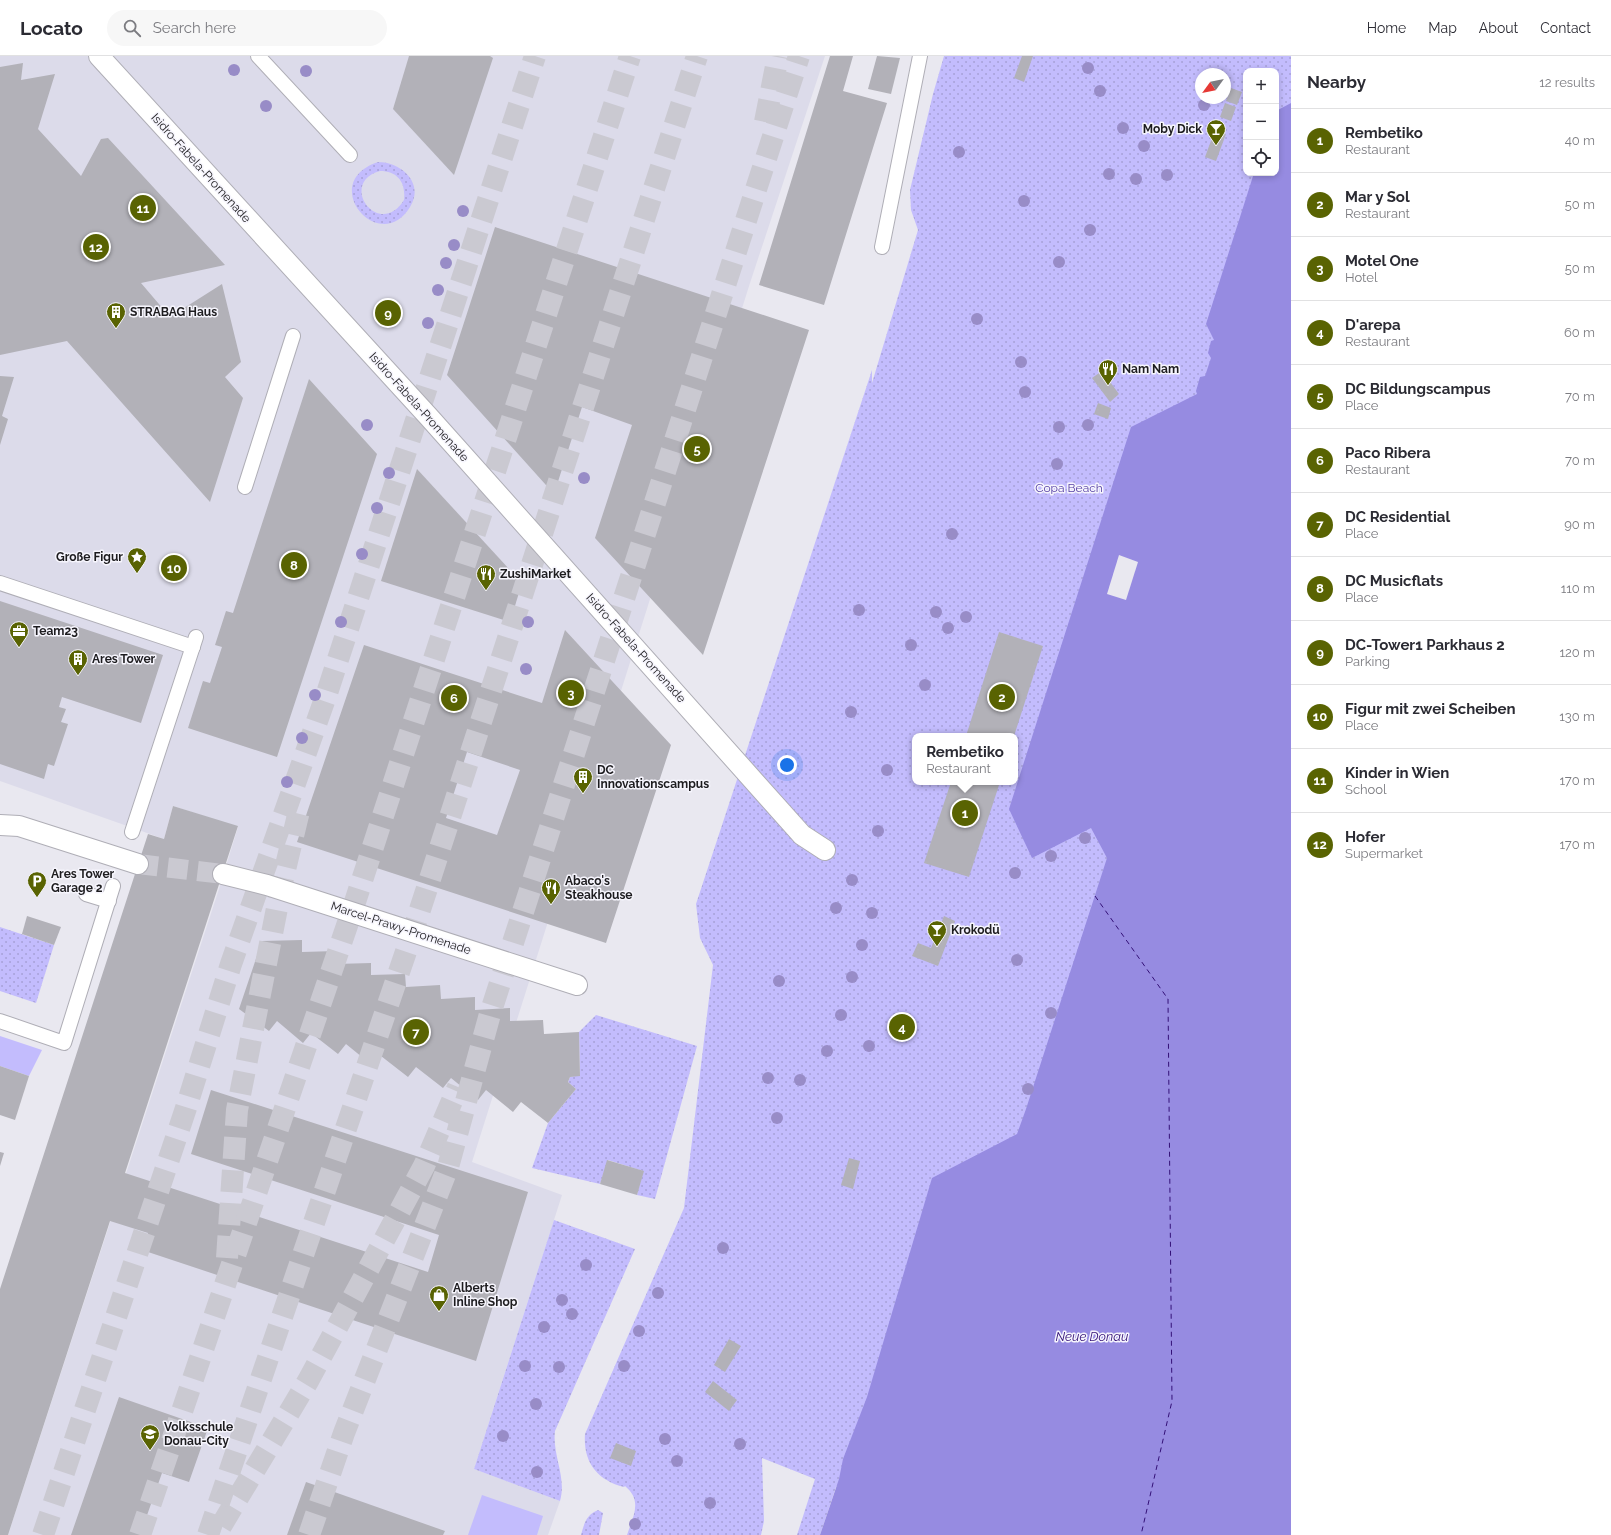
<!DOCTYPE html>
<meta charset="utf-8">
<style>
body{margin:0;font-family:Raleway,sans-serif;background:#f7f7f7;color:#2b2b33}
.controls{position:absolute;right:12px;top:12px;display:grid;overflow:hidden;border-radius:8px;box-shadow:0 2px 6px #0003}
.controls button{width:36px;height:36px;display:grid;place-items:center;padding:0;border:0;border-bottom:1px solid #e1e1e2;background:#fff;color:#2b2b33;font:20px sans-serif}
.compass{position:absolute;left:1195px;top:12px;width:36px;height:36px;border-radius:50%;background:#fff;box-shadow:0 2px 6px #0003;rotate:237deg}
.you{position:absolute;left:787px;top:709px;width:14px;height:14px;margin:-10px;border:3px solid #fff;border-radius:50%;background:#1a73e8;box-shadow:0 0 0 6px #1a73e833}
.badge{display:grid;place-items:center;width:26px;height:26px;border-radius:50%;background:#596302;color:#fff;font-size:13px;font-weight:700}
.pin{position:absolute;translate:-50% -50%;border:2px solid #fff;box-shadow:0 1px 4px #0006}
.popup{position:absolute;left:912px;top:677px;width:106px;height:52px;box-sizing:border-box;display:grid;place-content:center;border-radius:8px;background:#fff;filter:drop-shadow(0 1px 3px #0005);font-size:13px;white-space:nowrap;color:#7c7c81}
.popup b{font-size:15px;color:#2b2b33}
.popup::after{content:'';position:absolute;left:50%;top:100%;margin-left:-8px;border:8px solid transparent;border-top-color:#fff}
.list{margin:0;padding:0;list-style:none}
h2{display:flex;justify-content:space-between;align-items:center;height:52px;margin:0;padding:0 16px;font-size:17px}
h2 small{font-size:13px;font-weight:400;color:#7c7c81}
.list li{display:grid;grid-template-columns:26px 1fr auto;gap:12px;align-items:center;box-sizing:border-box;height:64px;padding:0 16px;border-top:1px solid #e1e1e2}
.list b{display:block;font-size:15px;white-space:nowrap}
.list p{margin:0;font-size:13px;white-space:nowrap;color:#7c7c81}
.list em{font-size:13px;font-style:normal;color:#7c7c81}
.icon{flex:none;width:22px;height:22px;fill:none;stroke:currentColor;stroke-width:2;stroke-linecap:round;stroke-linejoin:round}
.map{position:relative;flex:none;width:1291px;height:1479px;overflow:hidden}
header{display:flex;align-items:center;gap:24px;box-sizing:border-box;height:56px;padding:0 20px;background:#fff;border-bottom:1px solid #e1e1e2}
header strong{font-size:19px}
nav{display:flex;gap:22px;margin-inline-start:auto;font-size:14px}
.search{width:280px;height:36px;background:#f7f7f7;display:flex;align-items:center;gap:10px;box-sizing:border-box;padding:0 14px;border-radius:22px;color:#7c7c81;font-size:15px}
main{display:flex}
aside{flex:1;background:#fff}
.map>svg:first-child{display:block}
</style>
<header>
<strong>Locato</strong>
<div class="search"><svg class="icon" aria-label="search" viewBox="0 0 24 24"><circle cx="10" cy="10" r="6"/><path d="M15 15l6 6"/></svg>Search here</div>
<nav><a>Home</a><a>Map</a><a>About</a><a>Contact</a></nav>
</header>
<main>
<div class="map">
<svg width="1291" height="1479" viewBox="0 0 1291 1479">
<defs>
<pattern id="grass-dots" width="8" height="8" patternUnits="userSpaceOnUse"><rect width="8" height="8" fill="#c3bcfd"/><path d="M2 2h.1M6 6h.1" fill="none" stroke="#a7a1d8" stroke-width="1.8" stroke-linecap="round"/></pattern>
</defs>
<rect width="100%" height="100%" fill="#e9e8f0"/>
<polygon fill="#dcdbea" points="0,0 825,0 750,227 472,1106 562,1139 474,1413 560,1445 548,1479 8,1479 219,833 238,771 173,750 164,783 0,725"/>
<g fill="url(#grass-dots)" fill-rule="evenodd">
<path d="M 944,0 L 1291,0 L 1291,458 L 1089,1103 L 836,1431 L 820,1479 L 797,1479 L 815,1423 L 762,1402 L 764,1465 L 761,1479 L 627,1479 C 633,1460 643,1445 625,1430 L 624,1431 C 597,1424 583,1406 585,1378 L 684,1152 L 713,909 L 700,882 L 696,848 L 872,314 L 872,327 L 918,174 L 911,154 L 910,134 L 933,38 ZM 1246,15 L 1276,15 L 1276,117 L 1246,117 ZM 1201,18 L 1225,18 L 1225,42 L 1201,42 ZM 915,680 L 1015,680 L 1015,726 L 915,726 Z"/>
<path d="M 378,106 C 401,106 425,127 410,151 C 380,201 316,127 378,106 ZM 380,115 C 398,115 406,127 404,144 C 379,184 337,127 380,115 Z"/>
<polygon points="0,871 54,889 36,947 0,935"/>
<polygon points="596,959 697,990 655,1143 637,1139 643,1115 608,1104 600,1128 532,1112 548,1067 576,1033 568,1026 570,1021 580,1019 579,976"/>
<path d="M 554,1164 L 635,1193 L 555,1375 C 552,1399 567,1421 560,1445 L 474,1413 Z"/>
<path d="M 598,1454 L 603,1457 L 599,1479 L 581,1479 C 584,1468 586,1459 598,1454 Z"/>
</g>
<g fill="#c3bcfd">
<polygon points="0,980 42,994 29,1020 0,1010"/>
<polygon points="482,1439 543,1460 537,1479 468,1479"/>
</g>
<polygon fill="#968be1" points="1291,47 1291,1479 820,1479 839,1423 843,1403 867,1341 932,1122 1017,1078 1026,1053 1107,802 1091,772 1032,802 1009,753 1131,371 1197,338 1196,335 1200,321 1205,320 1211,302 1208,297 1211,285 1214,284 1206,268 1254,117 1276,117 1276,55"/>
<polygon fill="#e9e8f0" points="1119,499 1138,506 1126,544 1107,538"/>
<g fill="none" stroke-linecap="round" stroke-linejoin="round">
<polyline stroke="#331077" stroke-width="1" stroke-dasharray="5 4" stroke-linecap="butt" points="1095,840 1168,943 1172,1345 1141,1479"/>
</g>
<g fill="#b2b1b8" fill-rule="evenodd">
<polygon points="409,0 490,0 493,2 454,119 393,53"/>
<polygon points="830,0 853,0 843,35 887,47 824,249 759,229"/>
<polygon points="877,0 900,2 891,38 868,33"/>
<polygon points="1022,0 1033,0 1024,26 1014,22"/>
<polygon points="23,7 21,24 55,18 38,73 81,120 101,83 108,82 225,209 141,227 170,261 222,228 241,306 225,321 243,342 210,446 67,285 0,299 0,11"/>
<polygon points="1231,32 1242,36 1237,49 1226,45"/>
<polygon points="1225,47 1236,51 1231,65 1220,61"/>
<polygon points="1215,74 1226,78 1216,105 1205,101"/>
<polygon points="495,171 809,274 703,599 595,482 632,369 582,351 554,438 447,319"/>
<polygon points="1102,315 1119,338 1110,346 1092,322"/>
<polygon points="0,320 14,321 2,360 8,363 0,389"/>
<polygon points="309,323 377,398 277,701 188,672 203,625 210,627 222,591 215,589 226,555 233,557"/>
<polygon points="1098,347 1111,352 1108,363 1094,358"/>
<polygon points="417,413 522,527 510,566 381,525"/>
<polygon points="0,545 163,599 141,667 62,641 59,651 66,653 61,666 68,668 54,710 48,708 44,723 0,708"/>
<path d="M 565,574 L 671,689 L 606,887 L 297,786 L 364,589 L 542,647 ZM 467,696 L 520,714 L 497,779 L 446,762 Z"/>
<polygon points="999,576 1043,590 1014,680 966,680"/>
<polygon points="951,726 1000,726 969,821 924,807"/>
<polygon points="173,750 238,770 125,1117 428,1216 439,1179 191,1098 211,1034 528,1136 476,1305 142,1194 148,1177 110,1165 8,1479 0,1479 0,1233 148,778 164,783"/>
<polygon points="27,860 61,871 54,889 22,878"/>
<polygon points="944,860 955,865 938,910 912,900 918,887 931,892"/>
<polygon points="302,884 302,896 336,895 336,908 371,907 371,919 405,918 406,931 440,929 441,943 475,941 475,954 510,952 510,965 543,964 544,978 579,976 580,1020 570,1021 568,1026 576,1033 548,1067 521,1046 513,1056 486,1034 478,1044 451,1022 443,1032 416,1011 408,1021 381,1000 373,1010 346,988 338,998 311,977 303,987 277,965 269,975 239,953 262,885"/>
<polygon points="0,1010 29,1020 15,1064 0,1059"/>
<polygon points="0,1096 4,1097 0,1110"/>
<polygon points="849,1102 860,1105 853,1133 841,1129"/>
<polygon points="607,1104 644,1115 637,1139 600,1128"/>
<polygon points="729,1283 741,1290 725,1316 714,1309"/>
<polygon points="713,1325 737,1344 729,1355 705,1336"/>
<polygon points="119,1341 208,1372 189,1426 162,1417 140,1479 71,1479"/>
<polygon points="616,1387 636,1395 631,1410 610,1402"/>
<polygon points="306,1426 445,1475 443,1479 287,1479"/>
</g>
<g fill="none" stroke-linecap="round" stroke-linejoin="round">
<polyline stroke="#cac9d1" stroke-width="20" stroke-dasharray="20 10" stroke-linecap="butt" points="138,808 223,818"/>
<g stroke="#cac9d1" stroke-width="22" stroke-dasharray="22 11" stroke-linecap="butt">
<polyline points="765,66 778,0"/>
<polyline points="227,1202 237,1054 283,822 299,755"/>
<polyline points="221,1470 308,1325 424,1110 458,1031"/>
<polyline points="43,1479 186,1052 231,908 327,637 535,0"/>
<polyline points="140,1479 355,846 630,0"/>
<polyline points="208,1479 416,866 697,0"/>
<polyline points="309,1479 344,1377 448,1111 490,958 799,0"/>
</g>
<defs>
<g id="service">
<polyline points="258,0 350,99"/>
<polyline points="882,191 920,0"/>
<polyline points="245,431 293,280"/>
<polyline points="0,527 193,591"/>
<polyline points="132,776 196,581"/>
<polyline points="86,838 109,845"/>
<polyline points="0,965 64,987 113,830"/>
</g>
<g id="pedestrian">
<polyline points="99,0 428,360 802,779 825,794"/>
<polyline points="0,769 19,770 138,808"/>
<polyline points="223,818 267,829 577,929"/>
</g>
</defs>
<use href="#service" stroke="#afaeb6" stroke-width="16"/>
<use href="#pedestrian" stroke="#afaeb6" stroke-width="22"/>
<use href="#service" stroke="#fff" stroke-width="14"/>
<use href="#pedestrian" stroke="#fff" stroke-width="20"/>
</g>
<g fill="#988cc7">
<circle cx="1088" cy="12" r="6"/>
<circle cx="234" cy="14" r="6"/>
<circle cx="306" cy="15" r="6"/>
<circle cx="1100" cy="35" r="6"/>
<circle cx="1204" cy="49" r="6"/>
<circle cx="266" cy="50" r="6"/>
<circle cx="1123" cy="72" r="6"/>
<circle cx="1144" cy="90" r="6"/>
<circle cx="959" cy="96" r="6"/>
<circle cx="1109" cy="118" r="6"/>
<circle cx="1167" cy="119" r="6"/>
<circle cx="1136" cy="123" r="6"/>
<circle cx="1024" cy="145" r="6"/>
<circle cx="463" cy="155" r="6"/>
<circle cx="1090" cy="174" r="6"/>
<circle cx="454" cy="189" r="6"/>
<circle cx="1059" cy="206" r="6"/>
<circle cx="446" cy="207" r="6"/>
<circle cx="438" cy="234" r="6"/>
<circle cx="977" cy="263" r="6"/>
<circle cx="428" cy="267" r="6"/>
<circle cx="1021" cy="306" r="6"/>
<circle cx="1025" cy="336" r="6"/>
<circle cx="367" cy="369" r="6"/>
<circle cx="1088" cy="369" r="6"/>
<circle cx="1059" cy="371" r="6"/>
<circle cx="1057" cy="408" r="6"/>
<circle cx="389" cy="417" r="6"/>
<circle cx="584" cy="422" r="6"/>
<circle cx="377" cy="452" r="6"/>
<circle cx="952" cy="478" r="6"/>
<circle cx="362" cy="498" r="6"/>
<circle cx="859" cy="554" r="6"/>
<circle cx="936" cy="556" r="6"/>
<circle cx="966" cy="561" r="6"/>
<circle cx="341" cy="566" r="6"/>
<circle cx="528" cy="566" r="6"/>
<circle cx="948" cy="572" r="6"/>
<circle cx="911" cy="589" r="6"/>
<circle cx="526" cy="613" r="6"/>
<circle cx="925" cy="629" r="6"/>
<circle cx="315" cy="639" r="6"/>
<circle cx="851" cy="656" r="6"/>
<circle cx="302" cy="682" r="6"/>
<circle cx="887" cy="714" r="6"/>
<circle cx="287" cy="726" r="6"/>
<circle cx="878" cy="775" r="6"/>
<circle cx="1085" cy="782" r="6"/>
<circle cx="1051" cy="800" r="6"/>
<circle cx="1015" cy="817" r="6"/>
<circle cx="852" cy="824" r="6"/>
<circle cx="836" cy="852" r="6"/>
<circle cx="872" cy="857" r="6"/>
<circle cx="862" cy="889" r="6"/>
<circle cx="1017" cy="904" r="6"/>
<circle cx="852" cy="921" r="6"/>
<circle cx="779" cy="925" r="6"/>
<circle cx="1051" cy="957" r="6"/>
<circle cx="841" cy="959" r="6"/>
<circle cx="869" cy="990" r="6"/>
<circle cx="827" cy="995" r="6"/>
<circle cx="768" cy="1022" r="6"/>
<circle cx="800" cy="1024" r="6"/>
<circle cx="1028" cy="1033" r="6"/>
<circle cx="777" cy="1062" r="6"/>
<circle cx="723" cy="1192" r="6"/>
<circle cx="586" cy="1209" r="6"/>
<circle cx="658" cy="1237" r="6"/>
<circle cx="562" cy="1244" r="6"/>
<circle cx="572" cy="1258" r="6"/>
<circle cx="544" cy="1271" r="6"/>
<circle cx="639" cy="1275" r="6"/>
<circle cx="525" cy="1310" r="6"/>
<circle cx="624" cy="1310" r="6"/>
<circle cx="559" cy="1311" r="6"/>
<circle cx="536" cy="1348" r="6"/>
<circle cx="503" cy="1380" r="6"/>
<circle cx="665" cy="1383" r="6"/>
<circle cx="740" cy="1388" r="6"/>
<circle cx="677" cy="1405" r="6"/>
<circle cx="537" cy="1416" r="6"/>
<circle cx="710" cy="1447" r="6"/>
<circle cx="635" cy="1468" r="6"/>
</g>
<defs>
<symbol id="bar-pin" viewBox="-11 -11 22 30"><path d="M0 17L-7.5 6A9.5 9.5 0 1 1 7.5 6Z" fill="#596302" stroke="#f6f5fd"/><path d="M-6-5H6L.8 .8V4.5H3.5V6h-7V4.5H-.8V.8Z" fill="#fff"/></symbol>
<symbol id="building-pin" viewBox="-11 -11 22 30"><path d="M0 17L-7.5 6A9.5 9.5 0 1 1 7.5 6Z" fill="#596302" stroke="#f6f5fd"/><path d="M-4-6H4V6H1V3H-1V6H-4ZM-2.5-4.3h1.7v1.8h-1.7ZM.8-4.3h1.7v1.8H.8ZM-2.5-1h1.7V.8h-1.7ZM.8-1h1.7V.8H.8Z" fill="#fff"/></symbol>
<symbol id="restaurant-pin" viewBox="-11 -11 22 30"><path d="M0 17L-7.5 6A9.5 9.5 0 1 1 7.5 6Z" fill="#596302" stroke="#f6f5fd"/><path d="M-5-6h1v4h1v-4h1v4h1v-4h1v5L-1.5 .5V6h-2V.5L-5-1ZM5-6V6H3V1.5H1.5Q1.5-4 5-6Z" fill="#fff"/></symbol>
<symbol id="sight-pin" viewBox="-11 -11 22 30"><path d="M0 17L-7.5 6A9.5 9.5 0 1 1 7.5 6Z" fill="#596302" stroke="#f6f5fd"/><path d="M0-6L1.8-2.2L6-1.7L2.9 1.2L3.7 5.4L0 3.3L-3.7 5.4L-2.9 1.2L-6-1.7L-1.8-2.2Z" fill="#fff"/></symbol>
<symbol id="office-pin" viewBox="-11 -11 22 30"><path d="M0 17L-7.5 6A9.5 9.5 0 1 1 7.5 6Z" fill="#596302" stroke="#f6f5fd"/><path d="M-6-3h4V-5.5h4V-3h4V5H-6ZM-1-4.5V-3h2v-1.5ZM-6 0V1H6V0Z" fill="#fff"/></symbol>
<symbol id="parking-pin" viewBox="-11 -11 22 30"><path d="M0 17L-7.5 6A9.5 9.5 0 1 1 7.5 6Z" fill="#596302" stroke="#f6f5fd"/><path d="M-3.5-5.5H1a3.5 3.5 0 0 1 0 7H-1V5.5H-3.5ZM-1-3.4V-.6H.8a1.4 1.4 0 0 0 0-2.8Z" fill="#fff"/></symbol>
<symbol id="shop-pin" viewBox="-11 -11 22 30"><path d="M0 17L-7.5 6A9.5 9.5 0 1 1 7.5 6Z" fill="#596302" stroke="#f6f5fd"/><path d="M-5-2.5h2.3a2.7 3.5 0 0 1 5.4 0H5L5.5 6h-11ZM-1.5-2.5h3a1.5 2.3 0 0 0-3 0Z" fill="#fff"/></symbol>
<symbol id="school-pin" viewBox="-11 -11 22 30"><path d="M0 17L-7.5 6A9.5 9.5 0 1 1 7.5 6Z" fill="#596302" stroke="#f6f5fd"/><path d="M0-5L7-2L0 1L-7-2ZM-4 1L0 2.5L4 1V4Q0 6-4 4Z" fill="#fff"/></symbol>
</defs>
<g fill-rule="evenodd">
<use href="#bar-pin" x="1205" y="62" width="22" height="30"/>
<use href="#building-pin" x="105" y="245" width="22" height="30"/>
<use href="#restaurant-pin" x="1097" y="302" width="22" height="30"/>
<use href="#sight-pin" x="126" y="490" width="22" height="30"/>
<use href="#restaurant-pin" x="475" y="507" width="22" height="30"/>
<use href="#office-pin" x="8" y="564" width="22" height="30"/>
<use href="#building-pin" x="67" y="592" width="22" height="30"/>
<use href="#building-pin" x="572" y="710" width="22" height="30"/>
<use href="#parking-pin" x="26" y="814" width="22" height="30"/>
<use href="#restaurant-pin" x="540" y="821" width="22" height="30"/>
<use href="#bar-pin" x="926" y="863" width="22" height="30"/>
<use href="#shop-pin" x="428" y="1228" width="22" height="30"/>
<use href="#school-pin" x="139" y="1367" width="22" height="30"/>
</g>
<g text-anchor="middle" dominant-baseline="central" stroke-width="3" stroke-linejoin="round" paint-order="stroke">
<g font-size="12" font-weight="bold" fill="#1d1c1f" stroke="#f6f5fd" text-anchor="start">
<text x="1202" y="73" text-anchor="end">Moby Dick</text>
<text x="130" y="256">STRABAG Haus</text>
<text x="1122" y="313">Nam Nam</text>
<text x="123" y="501" text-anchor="end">Große Figur</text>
<text x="500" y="518">ZushiMarket</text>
<text x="33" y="575">Team23</text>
<text x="92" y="603">Ares Tower</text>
<text x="597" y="714">DC<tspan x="597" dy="14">Innovationscampus</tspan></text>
<text x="51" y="818">Ares Tower<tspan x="51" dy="14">Garage 2</tspan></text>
<text x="565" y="825">Abaco's<tspan x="565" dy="14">Steakhouse</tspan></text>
<text x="951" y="874">Krokodü</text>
<text x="453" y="1232">Alberts<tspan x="453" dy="14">Inline Shop</tspan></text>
<text x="164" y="1371">Volksschule<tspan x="164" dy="14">Donau-City</tspan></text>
</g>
<g font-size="12" fill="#1d1c1f" stroke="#f6f5fd">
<text transform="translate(201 112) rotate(48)">Isidro-Fabela-Promenade</text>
<text transform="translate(419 351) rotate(48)">Isidro-Fabela-Promenade</text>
<text transform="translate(636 592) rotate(48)">Isidro-Fabela-Promenade</text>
<text transform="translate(401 872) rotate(18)">Marcel-Prawy-Promenade</text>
</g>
<g font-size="12" fill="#5640a5" stroke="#f6f5fd">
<text x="1069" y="432">Copa Beach</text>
</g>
<g font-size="13" font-style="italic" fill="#331077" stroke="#f6f5fd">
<text x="1092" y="1280">Neue Donau</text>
</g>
</g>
</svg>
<div class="controls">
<button>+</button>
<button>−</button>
<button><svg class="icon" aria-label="locate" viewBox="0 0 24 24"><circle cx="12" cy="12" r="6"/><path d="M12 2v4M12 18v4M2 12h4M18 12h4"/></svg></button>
</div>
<svg class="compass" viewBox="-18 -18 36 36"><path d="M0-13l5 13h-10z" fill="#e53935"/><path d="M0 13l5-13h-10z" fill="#7c7c81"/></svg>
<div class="you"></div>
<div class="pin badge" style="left:965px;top:757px">1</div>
<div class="popup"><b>Rembetiko</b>Restaurant</div>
<div class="pin badge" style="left:1002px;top:641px">2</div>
<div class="pin badge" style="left:571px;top:637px">3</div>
<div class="pin badge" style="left:902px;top:971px">4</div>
<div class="pin badge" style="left:697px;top:393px">5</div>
<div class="pin badge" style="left:454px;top:642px">6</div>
<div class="pin badge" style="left:416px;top:976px">7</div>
<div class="pin badge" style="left:294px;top:509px">8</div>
<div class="pin badge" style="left:388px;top:257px">9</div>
<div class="pin badge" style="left:174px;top:512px">10</div>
<div class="pin badge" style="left:143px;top:152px">11</div>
<div class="pin badge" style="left:96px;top:191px">12</div>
</div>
<aside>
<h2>Nearby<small>12 results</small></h2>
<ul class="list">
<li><span class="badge">1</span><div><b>Rembetiko</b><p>Restaurant</p></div><em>40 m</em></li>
<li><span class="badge">2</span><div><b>Mar y Sol</b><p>Restaurant</p></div><em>50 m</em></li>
<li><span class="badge">3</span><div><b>Motel One</b><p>Hotel</p></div><em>50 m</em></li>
<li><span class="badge">4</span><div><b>D'arepa</b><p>Restaurant</p></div><em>60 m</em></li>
<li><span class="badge">5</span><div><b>DC Bildungscampus</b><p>Place</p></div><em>70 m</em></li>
<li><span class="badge">6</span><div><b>Paco Ribera</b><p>Restaurant</p></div><em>70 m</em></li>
<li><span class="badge">7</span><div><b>DC Residential</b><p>Place</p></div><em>90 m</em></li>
<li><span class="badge">8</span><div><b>DC Musicflats</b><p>Place</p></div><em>110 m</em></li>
<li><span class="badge">9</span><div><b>DC-Tower1 Parkhaus 2</b><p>Parking</p></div><em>120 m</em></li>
<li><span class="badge">10</span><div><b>Figur mit zwei Scheiben</b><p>Place</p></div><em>130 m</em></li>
<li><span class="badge">11</span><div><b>Kinder in Wien</b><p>School</p></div><em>170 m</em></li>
<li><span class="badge">12</span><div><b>Hofer</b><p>Supermarket</p></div><em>170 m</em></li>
</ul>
</aside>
</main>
